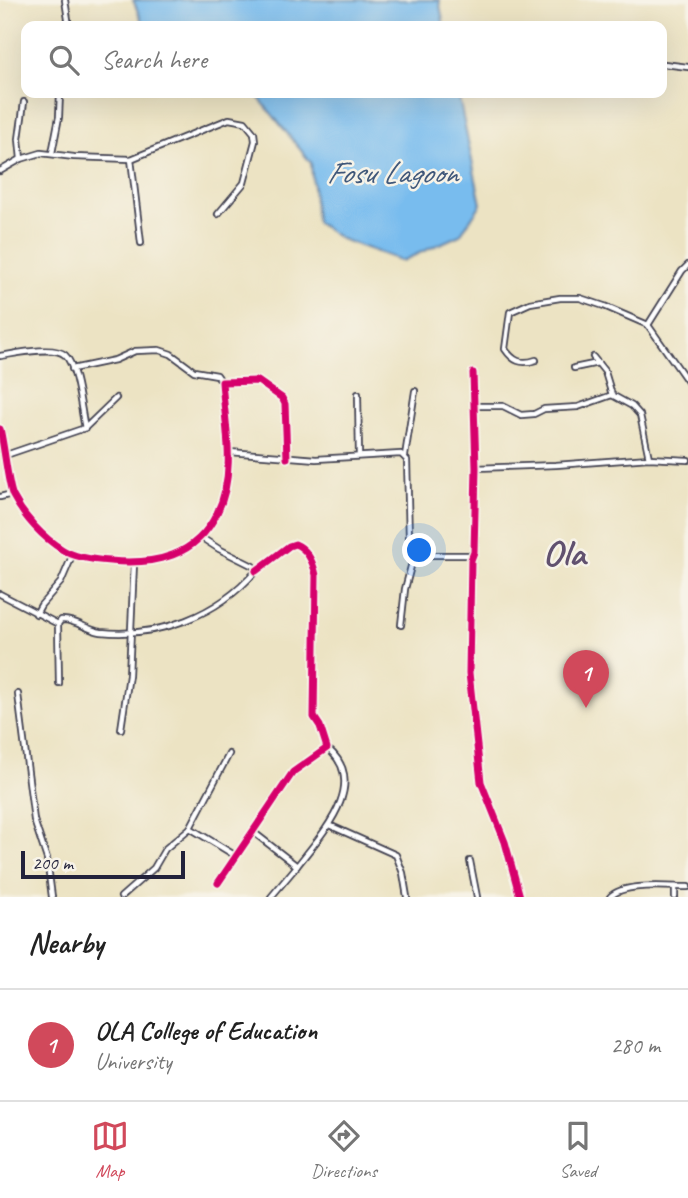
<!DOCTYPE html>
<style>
body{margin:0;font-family:Caveat,sans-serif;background:#f6f6f6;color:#222}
.scale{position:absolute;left:21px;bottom:18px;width:164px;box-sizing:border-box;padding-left:7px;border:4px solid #22223b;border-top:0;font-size:19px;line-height:24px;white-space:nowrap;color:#22223b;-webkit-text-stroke:5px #f7f3e8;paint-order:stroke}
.you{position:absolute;left:420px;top:551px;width:24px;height:24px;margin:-18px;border:5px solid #fff;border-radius:50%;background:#1a73e8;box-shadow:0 0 0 10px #1a73e833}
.badge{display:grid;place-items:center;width:46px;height:46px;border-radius:50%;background:#d1495b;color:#fff;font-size:23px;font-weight:700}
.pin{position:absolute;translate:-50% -58px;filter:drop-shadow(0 2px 4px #0008)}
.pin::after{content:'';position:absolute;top:37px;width:24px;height:21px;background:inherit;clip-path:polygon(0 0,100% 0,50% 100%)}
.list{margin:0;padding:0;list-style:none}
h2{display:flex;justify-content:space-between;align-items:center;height:91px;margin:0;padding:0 28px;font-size:30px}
h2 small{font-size:23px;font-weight:400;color:#767676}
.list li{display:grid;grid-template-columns:46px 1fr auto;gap:21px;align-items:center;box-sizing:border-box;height:112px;padding:0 28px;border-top:2px solid #e0e0e0}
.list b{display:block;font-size:26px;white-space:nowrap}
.list p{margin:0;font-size:23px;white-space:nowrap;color:#767676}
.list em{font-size:23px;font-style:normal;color:#767676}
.icon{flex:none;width:38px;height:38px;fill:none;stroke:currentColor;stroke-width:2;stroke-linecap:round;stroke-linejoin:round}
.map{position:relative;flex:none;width:688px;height:897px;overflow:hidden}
.search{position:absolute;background:#fff;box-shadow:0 7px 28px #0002;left:21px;right:21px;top:21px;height:77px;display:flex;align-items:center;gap:18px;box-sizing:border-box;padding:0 24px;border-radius:14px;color:#767676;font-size:26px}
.sheet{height:203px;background:#fff}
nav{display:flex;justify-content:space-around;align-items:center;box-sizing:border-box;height:98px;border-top:2px solid #e0e0e0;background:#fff;font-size:19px;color:#767676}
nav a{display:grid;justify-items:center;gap:4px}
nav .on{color:#d1495b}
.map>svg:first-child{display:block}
</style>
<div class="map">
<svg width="688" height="897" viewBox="0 0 688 897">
<rect width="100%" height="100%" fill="#f7f3e8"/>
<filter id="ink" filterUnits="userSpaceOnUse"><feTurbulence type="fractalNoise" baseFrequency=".0143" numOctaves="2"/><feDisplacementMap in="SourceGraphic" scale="14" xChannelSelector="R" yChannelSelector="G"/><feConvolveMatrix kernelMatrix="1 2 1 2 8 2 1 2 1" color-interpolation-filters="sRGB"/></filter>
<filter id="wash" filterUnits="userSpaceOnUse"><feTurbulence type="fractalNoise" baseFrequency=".00686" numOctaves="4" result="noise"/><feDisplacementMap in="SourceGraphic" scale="28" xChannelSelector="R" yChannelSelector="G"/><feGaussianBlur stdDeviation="1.57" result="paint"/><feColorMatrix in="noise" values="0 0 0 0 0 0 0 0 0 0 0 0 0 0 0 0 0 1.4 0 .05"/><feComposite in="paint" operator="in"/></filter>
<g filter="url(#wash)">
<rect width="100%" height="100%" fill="#ece3c3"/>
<g fill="#78bcee" stroke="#4d6f94" stroke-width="2">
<polygon points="133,0 439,0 444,26 144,26"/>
<polygon points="255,93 458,93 481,204 460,235 402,261 341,239 316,222 311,163"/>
</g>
</g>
<g filter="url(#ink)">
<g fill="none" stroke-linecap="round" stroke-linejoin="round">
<defs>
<g id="street">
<polyline points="65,0 69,26"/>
<polyline points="664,64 688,67"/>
<polyline points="52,153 59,117 60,93"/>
<polyline points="21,159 19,139 24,102"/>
<polyline points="131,159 141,243"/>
<polyline points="0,171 21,159 41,153 74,157 131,159 229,119 245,122 254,133 255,141 244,183 218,214"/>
<polyline points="648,325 682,271 688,265"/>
<path d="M 0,356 C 14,354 54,345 65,355 C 77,366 81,411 85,428"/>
<polyline points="593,357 605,372 612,395 632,406 640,415 649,458"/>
<path d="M 536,360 C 521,365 513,361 505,349 L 510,312 L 530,303 L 560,298 L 580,298 L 604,306 L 648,325 L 688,382"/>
<polyline points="574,368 598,363"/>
<polyline points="72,369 115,360 135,351 159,350 171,354 194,371 217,375 222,382"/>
<polyline points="473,373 476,468 474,552 471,560 469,673 481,782 505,842 520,897"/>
<polyline points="358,394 359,456"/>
<polyline points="474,406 503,406 521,415 534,414 544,409 578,407 612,395"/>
<path d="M 0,429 C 4,444 8,486 13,496 C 24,517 43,538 63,550 C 76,558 95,560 110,561 C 155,565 196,557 217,513 C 237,473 225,424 222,382 L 258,381 L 282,398 L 285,404 L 287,458"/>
<polyline points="229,452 316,459 401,454 407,460 409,538 413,549 420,555 471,555 471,558"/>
<polyline points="6,455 85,428 116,398"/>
<polyline points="405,456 415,391"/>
<polyline points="476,468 556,465 649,458 688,460"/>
<polyline points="0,497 12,494"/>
<polyline points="0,594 58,624"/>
<polyline points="36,614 41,605 61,582 73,554"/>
<polyline points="401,625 405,589 415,551"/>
<path d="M 59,683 L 58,624 L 61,620 C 75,619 87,630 101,632 C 159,638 218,615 256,571 L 253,566 L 219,549 L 202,538"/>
<polyline points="18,694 34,820 47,859 52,897"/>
<polyline points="121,729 129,675 134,563"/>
<polyline points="329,825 396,855 403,873 407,897"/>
<polyline points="190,828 236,856"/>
<path d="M 252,831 L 297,866 C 321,835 371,783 327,748"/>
<polyline points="470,861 477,897"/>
<path d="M 218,883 L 293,772 L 327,748 L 320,726 L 314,717 L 316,575 C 313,562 308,549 295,544 L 289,546 L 256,571"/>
<polyline points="121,897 154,868 165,849 190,828 229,754"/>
<polyline points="271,897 297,866"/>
<path d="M 610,897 C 623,882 669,887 688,887"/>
<polyline points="675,897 675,887"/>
</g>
</defs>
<use href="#street" stroke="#403f4f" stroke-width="8"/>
<use href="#street" stroke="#fff" stroke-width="4.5"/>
<defs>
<g id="cycleway">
<polyline points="473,373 476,468 474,552 471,560 469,673 481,782 505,842 520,897"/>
<path d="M 0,429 C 4,444 8,486 13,496 C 24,517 43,538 63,550 C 76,558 95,560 110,561 C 155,565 196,557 217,513 C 237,473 225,424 222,382 L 258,381 L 282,398 L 285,404 L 287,458"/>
<path d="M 218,883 L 293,772 L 327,748 L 320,726 L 314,717 L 316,575 C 313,562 308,549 295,544 L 289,546 L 256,571"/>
</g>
</defs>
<use href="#cycleway" stroke="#f7f3e8" stroke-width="11"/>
<use href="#cycleway" stroke="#d6006c" stroke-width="7"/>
</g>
</g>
<g text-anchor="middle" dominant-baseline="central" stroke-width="5" stroke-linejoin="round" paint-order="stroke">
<g font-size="32" font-style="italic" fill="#40587a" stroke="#f7f3e8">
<text x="392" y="172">Fosu Lagoon</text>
</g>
<g font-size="37" font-weight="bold" fill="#61516f" stroke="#f7f3e8">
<text x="564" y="552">Ola</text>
</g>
</g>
</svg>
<div class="scale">200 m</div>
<div class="you"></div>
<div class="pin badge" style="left:586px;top:708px">1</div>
<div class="search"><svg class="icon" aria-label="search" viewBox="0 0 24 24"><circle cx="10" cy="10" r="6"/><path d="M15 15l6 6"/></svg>Search here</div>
</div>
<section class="sheet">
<h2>Nearby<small></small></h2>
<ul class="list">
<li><span class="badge">1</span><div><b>OLA College of Education</b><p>University</p></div><em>280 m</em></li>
</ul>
</section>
<nav>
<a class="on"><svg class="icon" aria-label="map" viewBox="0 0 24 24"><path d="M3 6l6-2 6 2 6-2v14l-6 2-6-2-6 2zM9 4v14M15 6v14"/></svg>Map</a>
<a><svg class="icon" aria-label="directions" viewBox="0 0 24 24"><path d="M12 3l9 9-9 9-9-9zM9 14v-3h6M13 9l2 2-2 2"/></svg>Directions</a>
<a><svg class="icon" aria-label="saved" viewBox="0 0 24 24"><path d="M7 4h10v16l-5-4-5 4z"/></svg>Saved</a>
</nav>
